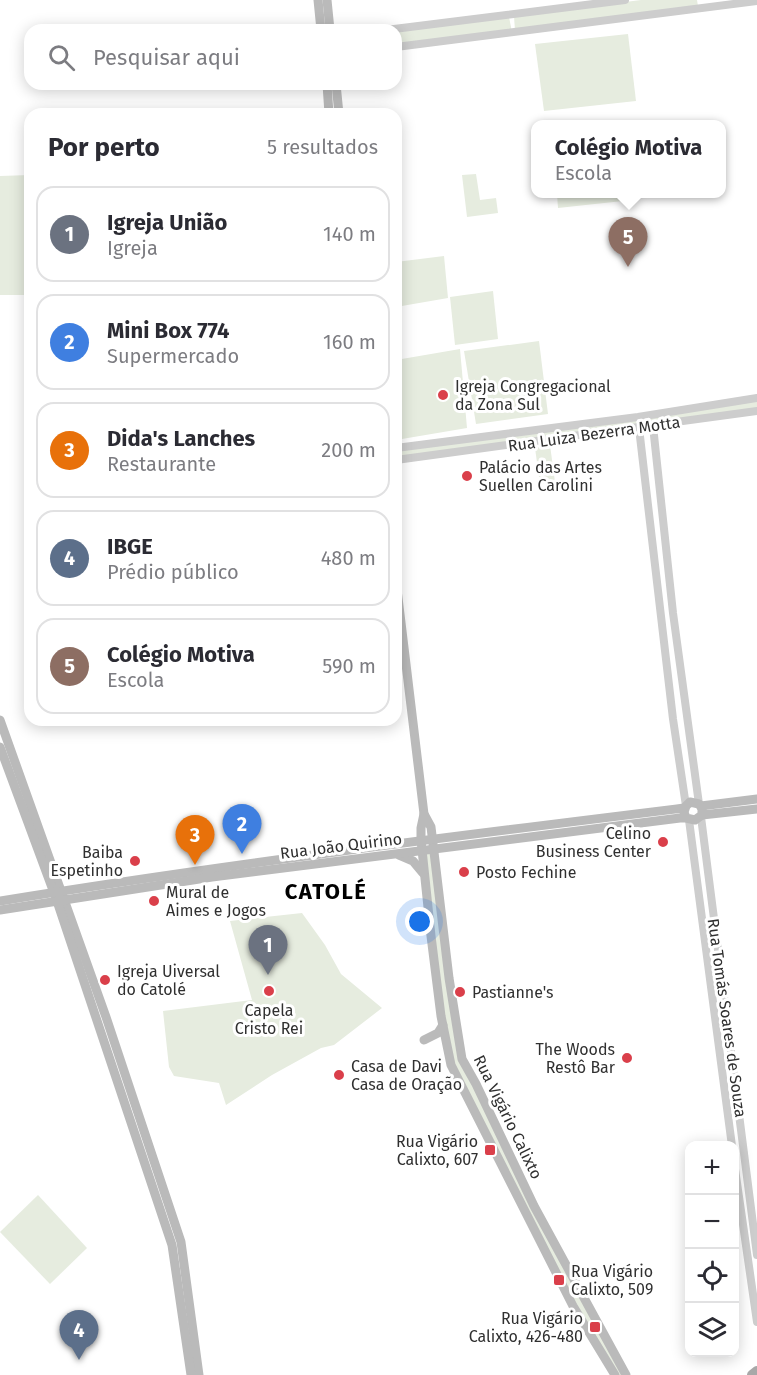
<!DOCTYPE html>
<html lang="pt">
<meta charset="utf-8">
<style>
body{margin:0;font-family:"Fira Sans",sans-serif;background:#f7f7f7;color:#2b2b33}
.controls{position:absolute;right:18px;bottom:18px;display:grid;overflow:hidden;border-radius:12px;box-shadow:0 3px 15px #0003}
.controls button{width:54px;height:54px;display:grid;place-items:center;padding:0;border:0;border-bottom:2px solid #e1e1e2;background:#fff;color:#2b2b33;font:30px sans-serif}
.you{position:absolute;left:420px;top:922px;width:21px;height:21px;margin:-15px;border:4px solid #fff;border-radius:50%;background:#1a73e8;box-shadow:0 0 0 9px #1a73e833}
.badge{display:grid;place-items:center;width:39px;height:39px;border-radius:50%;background:#da3f4a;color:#fff;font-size:20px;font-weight:700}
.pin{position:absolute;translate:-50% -50px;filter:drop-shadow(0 2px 3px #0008)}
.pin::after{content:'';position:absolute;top:32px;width:21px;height:18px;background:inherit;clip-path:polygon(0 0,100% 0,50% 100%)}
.popup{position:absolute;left:531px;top:120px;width:195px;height:78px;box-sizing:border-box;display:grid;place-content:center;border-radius:12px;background:#fff;filter:drop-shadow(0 2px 4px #0005);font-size:20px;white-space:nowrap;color:#7c7c81}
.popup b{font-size:22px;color:#2b2b33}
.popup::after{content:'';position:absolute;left:50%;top:100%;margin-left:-12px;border:12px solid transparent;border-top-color:#fff}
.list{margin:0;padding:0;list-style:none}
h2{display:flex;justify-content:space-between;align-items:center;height:78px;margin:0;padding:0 24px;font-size:26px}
h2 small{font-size:20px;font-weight:400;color:#7c7c81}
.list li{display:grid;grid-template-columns:39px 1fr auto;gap:18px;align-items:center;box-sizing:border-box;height:96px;margin:0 12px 12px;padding:0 12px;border:2px solid #e1e1e2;border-radius:18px}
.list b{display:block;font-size:22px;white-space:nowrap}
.list p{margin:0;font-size:20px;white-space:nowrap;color:#7c7c81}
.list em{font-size:20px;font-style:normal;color:#7c7c81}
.icon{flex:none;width:33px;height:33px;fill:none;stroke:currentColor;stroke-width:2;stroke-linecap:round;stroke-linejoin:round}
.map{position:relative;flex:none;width:757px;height:1375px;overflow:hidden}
.search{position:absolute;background:#fff;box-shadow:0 3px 15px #0003;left:24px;top:24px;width:378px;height:66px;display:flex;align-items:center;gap:15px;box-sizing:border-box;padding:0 21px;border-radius:18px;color:#7c7c81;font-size:22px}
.panel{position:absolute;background:#fff;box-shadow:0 3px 15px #0003;left:24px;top:108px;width:378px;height:618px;border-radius:18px}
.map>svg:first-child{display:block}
</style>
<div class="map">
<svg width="757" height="1375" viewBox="0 0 757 1375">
<rect width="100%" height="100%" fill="#fff"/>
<g fill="#e6ecdf">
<polygon points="641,0 697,0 698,6 515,31 514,16"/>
<polygon points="509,17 512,32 396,45 396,31"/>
<polygon points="628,34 636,101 544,111 535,44"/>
<polygon points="476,174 480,200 496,198 498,213 467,217 462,175"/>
<polygon points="30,175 30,295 0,295 0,176"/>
<polygon points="557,194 631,194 632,200 558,208"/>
<polygon points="444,256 448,298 396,307 396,262"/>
<polygon points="493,291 498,339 455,345 450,297"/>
<polygon points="539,341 548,414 476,424 464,351"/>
<polygon points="460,349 467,428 396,440 396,360"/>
<polygon points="757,401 757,409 641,426 640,418"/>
<polygon points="636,418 637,427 396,458 396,450"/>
<polygon points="550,445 555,482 540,484 535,448"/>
<polygon points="423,851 433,851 461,1061 625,1375 617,1375 574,1305 449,1053"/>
<polygon points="302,913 325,945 341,974 382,1008 334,1045 321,1048 272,1075 226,1105 219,1083 174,1076 169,1067 163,1011 252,1000 230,921"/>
<polygon points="38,1195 87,1248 50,1284 0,1232"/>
</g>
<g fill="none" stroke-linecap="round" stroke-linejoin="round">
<g stroke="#cdcdcd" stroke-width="8">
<polyline points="386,30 625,0"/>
<polyline points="396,47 757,1"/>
<polyline points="653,426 673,613 699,804"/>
<polyline points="639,428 673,719 686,806"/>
<polyline points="396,448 638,417 757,398"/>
<polyline points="396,460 757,411"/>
<polyline points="701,817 757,1255"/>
<polyline points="689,820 732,1146"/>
<polyline points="734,1162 757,1322"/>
</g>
<g stroke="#bababa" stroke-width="9">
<polyline points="318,0 321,30"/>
<polyline points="327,0 330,30"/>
<polyline points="327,84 329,114"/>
<polyline points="336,84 339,114"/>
<polyline points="396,546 396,549"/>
<polyline points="396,581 424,814 431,827 449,978 462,1059 476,1084 534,1206 626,1375"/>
<polyline points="0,720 106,1017 181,1242 199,1375"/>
<polyline points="0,747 57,901 172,1245 191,1375"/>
<polyline points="701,806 757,799"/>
<polyline points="424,814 421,828 421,840 431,936 441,1016 451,1065 573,1306 615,1375"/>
<polyline points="702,815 757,809"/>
<polyline points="399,855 413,861 423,873"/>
<path d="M 0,901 C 227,864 456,836 684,808"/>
<polyline points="0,910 212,877 680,818 686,818 695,820 702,815 702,809 699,804 690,802 686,806 684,812 686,818"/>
<polyline points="424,1040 438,1033 443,1025"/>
</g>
<polyline stroke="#a8a8a8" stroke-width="10" points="752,1375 757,1371"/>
</g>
<g fill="#da3f4a" stroke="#fff" stroke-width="2">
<circle cx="443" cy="395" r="6"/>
<circle cx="467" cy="476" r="6"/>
<circle cx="663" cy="842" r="6"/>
<circle cx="135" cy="861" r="6"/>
<circle cx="464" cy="872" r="6"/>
<circle cx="154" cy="901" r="6"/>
<circle cx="105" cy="980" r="6"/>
<circle cx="269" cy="991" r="6"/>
<circle cx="460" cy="992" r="6"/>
<circle cx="627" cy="1058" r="6"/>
<circle cx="339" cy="1075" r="6"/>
<rect x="484" y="1144" width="12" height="12" rx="3"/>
<rect x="553" y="1274" width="12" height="12" rx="3"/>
<rect x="589" y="1321" width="12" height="12" rx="3"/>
</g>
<g text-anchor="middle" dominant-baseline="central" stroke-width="6" stroke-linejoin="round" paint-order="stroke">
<g font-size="16" fill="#303030" stroke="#fff" text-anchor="start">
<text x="455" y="386">Igreja Congregacional<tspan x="455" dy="18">da Zona Sul</tspan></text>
<text x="479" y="467">Palácio das Artes<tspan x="479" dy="18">Suellen Carolini</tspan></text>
<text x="651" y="833" text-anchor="end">Celino<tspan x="651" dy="18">Business Center</tspan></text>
<text x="123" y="852" text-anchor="end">Baiba<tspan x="123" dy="18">Espetinho</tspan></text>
<text x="476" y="872">Posto Fechine</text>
<text x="166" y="892">Mural de<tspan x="166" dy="18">Aimes e Jogos</tspan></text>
<text x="117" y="971">Igreja Uiversal<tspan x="117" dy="18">do Catolé</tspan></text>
<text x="472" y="992">Pastianne's</text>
<text x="269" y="1010" text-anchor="middle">Capela<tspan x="269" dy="18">Cristo Rei</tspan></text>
<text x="615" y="1049" text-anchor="end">The Woods<tspan x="615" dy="18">Restô Bar</tspan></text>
<text x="351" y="1066">Casa de Davi<tspan x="351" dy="18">Casa de Oração</tspan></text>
<text x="478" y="1141" text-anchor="end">Rua Vigário<tspan x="478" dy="18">Calixto, 607</tspan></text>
<text x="571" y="1271">Rua Vigário<tspan x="571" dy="18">Calixto, 509</tspan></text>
<text x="583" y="1318" text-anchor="end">Rua Vigário<tspan x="583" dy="18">Calixto, 426-480</tspan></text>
</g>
<g font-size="16" fill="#303030" stroke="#fff">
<text transform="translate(594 434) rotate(-8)">Rua Luiza Bezerra Motta</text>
<text transform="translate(341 846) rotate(-7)">Rua João Quirino</text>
<text transform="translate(727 1018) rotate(82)">Rua Tomás Soares de Souza</text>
<text transform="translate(508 1117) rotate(64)">Rua Vigário Calixto</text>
</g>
<g font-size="22" font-weight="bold" letter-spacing="1.5" fill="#000" stroke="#fff">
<text x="326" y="891">CATOLÉ</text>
</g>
</g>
</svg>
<div class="controls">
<button>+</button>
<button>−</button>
<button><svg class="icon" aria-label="locate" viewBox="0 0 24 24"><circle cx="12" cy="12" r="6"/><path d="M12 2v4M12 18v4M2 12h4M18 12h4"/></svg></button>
<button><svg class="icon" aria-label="layers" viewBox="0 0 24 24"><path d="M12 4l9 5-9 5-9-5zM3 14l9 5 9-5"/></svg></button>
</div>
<div class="you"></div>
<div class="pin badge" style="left:268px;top:975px;background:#6b7280">1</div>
<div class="pin badge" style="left:242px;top:854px;background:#3f7fe0">2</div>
<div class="pin badge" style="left:195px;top:865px;background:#e8710a">3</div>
<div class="pin badge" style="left:79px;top:1360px;background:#5c6f8a">4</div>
<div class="pin badge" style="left:628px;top:267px;background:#8d6e63">5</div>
<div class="popup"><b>Colégio Motiva</b>Escola</div>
<div class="search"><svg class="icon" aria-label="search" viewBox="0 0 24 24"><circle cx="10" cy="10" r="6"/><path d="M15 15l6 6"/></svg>Pesquisar aqui</div>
<section class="panel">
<h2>Por perto<small>5 resultados</small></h2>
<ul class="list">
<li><span class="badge" style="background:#6b7280">1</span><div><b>Igreja União</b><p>Igreja</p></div><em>140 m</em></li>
<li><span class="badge" style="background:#3f7fe0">2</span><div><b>Mini Box 774</b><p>Supermercado</p></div><em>160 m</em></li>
<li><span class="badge" style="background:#e8710a">3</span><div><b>Dida's Lanches</b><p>Restaurante</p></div><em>200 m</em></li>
<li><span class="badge" style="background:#5c6f8a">4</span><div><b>IBGE</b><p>Prédio público</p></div><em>480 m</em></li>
<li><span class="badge" style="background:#8d6e63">5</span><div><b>Colégio Motiva</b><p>Escola</p></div><em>590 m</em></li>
</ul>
</section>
</div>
